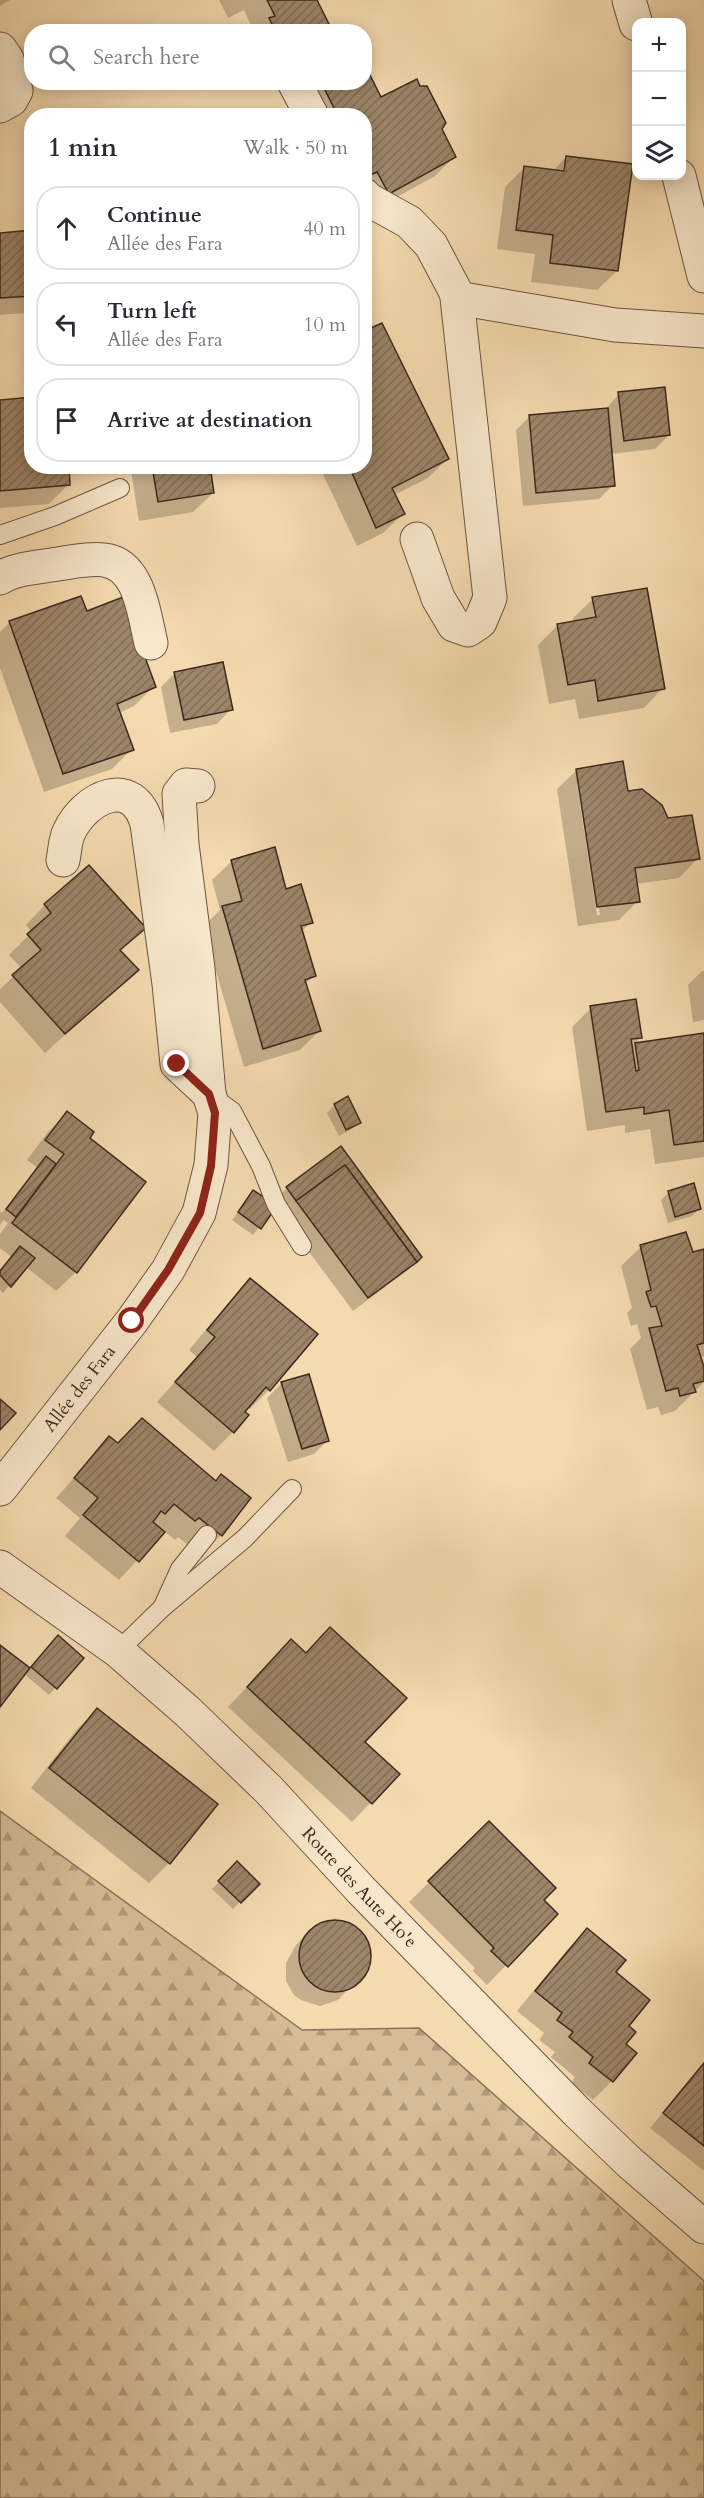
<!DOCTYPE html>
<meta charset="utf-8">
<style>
body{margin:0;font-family:Cardo,serif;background:#f7f7f7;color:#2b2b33}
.controls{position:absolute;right:18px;top:18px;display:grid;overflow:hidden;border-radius:12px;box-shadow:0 3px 15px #0003}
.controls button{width:54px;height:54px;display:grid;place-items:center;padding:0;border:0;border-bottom:2px solid #e1e1e2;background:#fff;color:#2b2b33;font:30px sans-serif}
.stop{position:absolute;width:18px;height:18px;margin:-14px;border:4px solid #8f2418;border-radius:50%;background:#fff}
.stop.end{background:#8f2418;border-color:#fff;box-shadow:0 2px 6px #0008}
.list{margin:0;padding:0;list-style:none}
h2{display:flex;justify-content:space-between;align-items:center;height:78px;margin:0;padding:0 24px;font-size:26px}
h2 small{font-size:20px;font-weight:400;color:#7c7c81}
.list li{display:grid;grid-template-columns:39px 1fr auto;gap:18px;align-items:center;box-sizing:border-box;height:84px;margin:0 12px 12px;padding:0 12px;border:2px solid #e1e1e2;border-radius:24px}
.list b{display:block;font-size:22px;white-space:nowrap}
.list p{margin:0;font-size:20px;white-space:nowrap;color:#7c7c81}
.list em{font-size:20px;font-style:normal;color:#7c7c81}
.icon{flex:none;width:33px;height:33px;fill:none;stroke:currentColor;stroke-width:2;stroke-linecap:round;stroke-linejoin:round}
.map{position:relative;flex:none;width:704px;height:2498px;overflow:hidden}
.search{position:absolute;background:#fff;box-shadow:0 3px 15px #0003;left:24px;top:24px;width:348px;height:66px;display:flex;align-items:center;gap:15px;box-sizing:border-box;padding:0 21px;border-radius:24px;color:#7c7c81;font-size:22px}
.panel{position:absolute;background:#fff;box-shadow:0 3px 15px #0003;left:24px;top:108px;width:348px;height:366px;border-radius:24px}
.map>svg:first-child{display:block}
</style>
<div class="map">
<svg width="704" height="2498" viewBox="0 0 704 2498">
<defs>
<pattern id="forest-firs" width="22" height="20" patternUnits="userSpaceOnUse" patternTransform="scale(1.5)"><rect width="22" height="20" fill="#d6bc96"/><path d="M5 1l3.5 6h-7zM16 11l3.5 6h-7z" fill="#af997a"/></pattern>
<pattern id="building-hatch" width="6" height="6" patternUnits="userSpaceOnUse" patternTransform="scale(1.5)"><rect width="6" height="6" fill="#9d8569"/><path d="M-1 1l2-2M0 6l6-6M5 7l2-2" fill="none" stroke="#816d56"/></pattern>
</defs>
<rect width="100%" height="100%" fill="#f5daaf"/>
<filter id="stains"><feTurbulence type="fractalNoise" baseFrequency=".00333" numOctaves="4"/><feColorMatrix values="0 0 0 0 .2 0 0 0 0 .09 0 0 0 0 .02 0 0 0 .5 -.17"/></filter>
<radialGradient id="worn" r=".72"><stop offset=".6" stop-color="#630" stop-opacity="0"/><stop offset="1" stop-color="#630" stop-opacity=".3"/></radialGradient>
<polygon fill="url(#forest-firs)" stroke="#8a725a" stroke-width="1.5" points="0,1811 302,2030 419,2028 704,2281 704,2498 0,2498"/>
<g fill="#0003" fill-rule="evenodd">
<polygon points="0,0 10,0 0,6"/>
<polygon points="219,0 320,0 316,2 332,32 254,32 244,10 228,18"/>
<polygon points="315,82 364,82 381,99 441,129 454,157 435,176 370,212 364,203 364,116 308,116 299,98"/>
<polygon points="566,157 617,271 597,290 531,282 535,254 497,249 505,187 525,167 553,171"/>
<polygon points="32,232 32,333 29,333 26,313 0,315 0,235"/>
<polygon points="619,394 669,435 655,449 610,454 613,485 599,499 523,506 516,430 530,416 605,410"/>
<polygon points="0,401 32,466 69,484 49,504 0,508"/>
<polygon points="447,459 428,478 394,495 403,514 383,533 357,546 319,466 364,466"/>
<polygon points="135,466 208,466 213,493 193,512 139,521 131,471"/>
<polygon points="593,599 663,688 644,708 579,719 575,699 549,704 538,645 558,625 574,622 573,618"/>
<polygon points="86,613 154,686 134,706 119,713 132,749 112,769 44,792 0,668 0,632 10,622"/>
<polygon points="175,673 231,709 217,724 170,733 161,687"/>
<path d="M 577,770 L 627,793 L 667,820 L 698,858 L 679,878 L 636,884 L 638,901 L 619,920 L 578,926 L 557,789 ZM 577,784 L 580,784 L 600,915 L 597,915 Z"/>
<polygon points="232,861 285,891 311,922 301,932 314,975 305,984 319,1031 300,1050 244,1067 203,927 220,910 212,880"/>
<polygon points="45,905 144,928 120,951 137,970 45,1053 0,1002 0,989 22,969 9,955 32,932 26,925"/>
<polygon points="702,971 704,971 704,1020 693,1022 688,985"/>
<polygon points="591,1008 640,1038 633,1045 704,1034 704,1157 655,1164 650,1129 625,1133 625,1125 587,1131 572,1027"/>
<polygon points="348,1098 359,1122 352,1129 339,1136 327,1113 334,1106"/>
<polygon points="67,1113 88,1139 76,1272 56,1291 26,1267 3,1293 0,1290 0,1272 12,1257 0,1248 0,1234 8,1223 4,1220 0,1225 0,1211 2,1213 37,1167 27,1160 48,1132"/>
<polygon points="340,1148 421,1257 406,1271 353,1311 275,1206 253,1235 232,1220 253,1192 271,1204 287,1188"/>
<polygon points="668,1193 699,1209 692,1216 668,1223 661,1200"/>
<polygon points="641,1247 692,1254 704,1251 704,1356 699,1358 704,1371 704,1382 675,1411 661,1415 658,1407 647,1410 630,1349 641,1338 637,1324 631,1326 627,1313 632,1308 621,1266"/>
<polygon points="251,1280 269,1390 250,1409 247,1407 233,1432 214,1451 157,1402 197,1357 189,1350 231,1300"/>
<polygon points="308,1376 328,1440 314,1454 288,1462 267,1398 281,1384"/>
<polygon points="110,1438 117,1445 249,1498 221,1535 201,1555 178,1537 175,1540 164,1531 119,1580 65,1536 80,1518 56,1498"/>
<polygon points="51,1644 82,1658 49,1695 24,1674 0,1705 0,1647 29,1669"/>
<polygon points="272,1661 398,1774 352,1822 228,1707"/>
<polygon points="97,1710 216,1804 169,1863 149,1883 31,1788 77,1729"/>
<polygon points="489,1823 542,1900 556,1914 487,1985 473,1971 475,1968 409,1902"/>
<polygon points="237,1864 258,1884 233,1909 212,1889"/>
<polygon points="335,1921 351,1925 359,1930 365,1938 370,1957 369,1966 338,2000 320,2006 301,2000 294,1995 286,1981 286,1963 296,1945 310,1930 319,1925"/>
<polygon points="587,1930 626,2026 624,2045 612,2081 593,2100 571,2083 575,2077 551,2057 555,2052 539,2040 544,2033 517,2011 567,1950"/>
<polygon points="704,2062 704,2171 650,2128"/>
</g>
<g fill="url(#building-hatch)" stroke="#3d291d" stroke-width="1.5">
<polygon points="267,0 317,0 333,32 276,32 269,18 275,16"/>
<polygon points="364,63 381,97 417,79 420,86 427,86 446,123 442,129 456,157 389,194 377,172 368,176 364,169 364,116 338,116 321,82 364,82"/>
<polygon points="566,156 633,164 618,271 550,263 553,235 516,230 524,166 564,171"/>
<polygon points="32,230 32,296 0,298 0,233"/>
<polygon points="382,323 449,459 392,488 405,514 376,528 349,466 364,466 364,331"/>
<polygon points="665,387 670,435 624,441 618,392"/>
<polygon points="32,397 32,466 69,466 70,485 0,491 0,400"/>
<polygon points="608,408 615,486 536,493 529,415"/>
<polygon points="152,466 210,466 214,493 158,502"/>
<polygon points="647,588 665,689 598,701 595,680 568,685 557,624 596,617 592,597"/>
<polygon points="81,596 87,611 123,597 156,687 117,704 134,750 63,774 9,621"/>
<polygon points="223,662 233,710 184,720 174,672"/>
<polygon points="623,761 628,791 642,789 662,805 668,818 692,815 700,859 635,868 640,902 597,907 576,769"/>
<polygon points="275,847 286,889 301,884 313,923 301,926 316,976 305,980 321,1031 263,1049 222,906 242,901 231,860"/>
<polygon points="89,865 146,928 120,950 139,970 65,1034 12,975 41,950 27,934 51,913 44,904"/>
<polygon points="636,999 642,1038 631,1039 636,1071 639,1070 635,1043 704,1033 704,1141 674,1145 669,1110 644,1114 644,1107 606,1112 590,1006"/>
<polygon points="348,1096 361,1123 346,1130 334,1104"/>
<polygon points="67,1111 94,1132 90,1138 146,1182 77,1273 12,1223 64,1154 45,1140"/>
<polygon points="341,1146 422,1257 417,1262 345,1165 296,1201 286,1187"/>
<polygon points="46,1156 56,1164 16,1217 6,1209"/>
<polygon points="345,1165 417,1262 368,1298 296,1201"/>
<polygon points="694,1183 701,1209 675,1217 668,1191"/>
<polygon points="253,1190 277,1206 261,1229 238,1212"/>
<polygon points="686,1232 693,1252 704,1249 704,1343 697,1345 704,1367 704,1381 693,1384 696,1392 680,1396 678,1388 666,1391 649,1328 662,1326 656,1306 651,1307 646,1292 651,1290 640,1245"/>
<polygon points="20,1246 35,1258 11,1287 0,1275 0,1271"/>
<polygon points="250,1278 318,1334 270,1391 266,1387 245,1412 249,1415 234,1433 175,1382 215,1337 207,1330"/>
<polygon points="309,1374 329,1441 302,1449 281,1382"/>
<polygon points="0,1399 16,1413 0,1430"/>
<polygon points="142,1418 216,1481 221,1474 251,1498 222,1536 199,1518 195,1521 174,1504 165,1514 161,1511 153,1522 165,1532 139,1562 83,1515 98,1498 74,1478 109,1436 118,1443"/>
<polygon points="330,1627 407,1698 365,1742 400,1774 372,1804 247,1687 291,1639 306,1653"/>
<polygon points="58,1635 84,1658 57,1689 31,1667"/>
<polygon points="0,1645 30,1668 0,1707"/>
<polygon points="97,1708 218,1804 170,1864 49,1768"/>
<polygon points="489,1821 556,1888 544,1900 558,1914 508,1967 491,1951 494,1948 428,1881"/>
<polygon points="237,1861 260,1884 241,1903 218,1881"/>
<circle cx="335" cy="1956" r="36"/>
<polygon points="587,1928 626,1960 616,1972 650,2000 629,2026 636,2032 626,2044 637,2053 613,2082 589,2063 593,2057 569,2037 573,2032 557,2020 562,2013 535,1991"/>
<polygon points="704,2063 704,2146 663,2113"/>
</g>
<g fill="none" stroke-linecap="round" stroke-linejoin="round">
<defs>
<g id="lane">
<polyline points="0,535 55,516 120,488"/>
<polyline points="213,1097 232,1111 261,1166 276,1204 302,1246"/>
<polyline points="164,1604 180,1569 207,1535"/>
<polyline points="118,1651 162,1608 245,1538 292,1489"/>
</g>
<g id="street">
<polyline points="629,0 636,24"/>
<polyline points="0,49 7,59 16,91 11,100 0,106"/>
<polyline points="294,82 312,116"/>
<polyline points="679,176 704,276"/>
<polyline points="364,195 369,200 409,222 431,245 459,298"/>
<polyline points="417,539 438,598 454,625 468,630 480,622 490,598 457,298 615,325 704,331"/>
<path d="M 0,578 C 16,568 40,567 58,564 C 72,562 90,558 104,560 C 140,564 144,615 151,643"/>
<polyline points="198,786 186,785 179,794 182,844 198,969 209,1094"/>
<path id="s1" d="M 0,1489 L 132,1321 L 168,1270 L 199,1213 L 211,1165 L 215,1113 L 209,1094 L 177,1064 L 169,984 L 147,824 C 133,774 85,797 69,832 C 65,840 65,851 63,860"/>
<path id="s2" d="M 0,1567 L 118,1651 L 188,1712 L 269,1790 L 361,1890 L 577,2112 L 629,2162 L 704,2227"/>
</g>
</defs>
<use href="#lane" stroke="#6b5542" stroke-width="20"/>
<use href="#street" stroke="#6b5542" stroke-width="35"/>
<use href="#lane" stroke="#f8e7cb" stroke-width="18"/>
<use href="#street" stroke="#f8e7cb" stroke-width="33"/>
</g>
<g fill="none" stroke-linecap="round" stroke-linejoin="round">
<polyline stroke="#8f2418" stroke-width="8" points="132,1321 168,1270 200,1213 211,1166 215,1113 209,1094 177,1064"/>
</g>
<g text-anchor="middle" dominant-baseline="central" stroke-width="4.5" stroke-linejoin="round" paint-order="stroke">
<g font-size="18" fill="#3d291d" stroke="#f8e7cb">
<text stroke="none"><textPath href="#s1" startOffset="128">Allée des Fara</textPath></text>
<text stroke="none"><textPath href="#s2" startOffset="483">Route des Aute Ho'e</textPath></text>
</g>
</g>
<rect width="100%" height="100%" filter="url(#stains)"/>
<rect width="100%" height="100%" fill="url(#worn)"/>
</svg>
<div class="controls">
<button>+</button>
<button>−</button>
<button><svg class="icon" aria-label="layers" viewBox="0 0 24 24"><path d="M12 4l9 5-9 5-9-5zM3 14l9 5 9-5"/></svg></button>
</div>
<div class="stop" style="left:132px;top:1321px"></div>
<div class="stop end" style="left:177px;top:1064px"></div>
<div class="search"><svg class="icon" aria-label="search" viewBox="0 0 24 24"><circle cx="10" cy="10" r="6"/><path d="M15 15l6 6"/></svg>Search here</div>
<section class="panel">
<h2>1 min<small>Walk · 50 m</small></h2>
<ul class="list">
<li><svg class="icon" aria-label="ahead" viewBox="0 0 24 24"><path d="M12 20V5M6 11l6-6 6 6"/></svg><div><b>Continue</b><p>Allée des Fara</p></div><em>40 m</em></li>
<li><svg class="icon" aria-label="left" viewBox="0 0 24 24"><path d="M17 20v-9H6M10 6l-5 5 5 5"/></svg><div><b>Turn left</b><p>Allée des Fara</p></div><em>10 m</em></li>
<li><svg class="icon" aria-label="arrive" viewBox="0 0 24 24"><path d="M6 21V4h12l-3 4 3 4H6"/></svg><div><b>Arrive at destination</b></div></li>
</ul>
</section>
</div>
